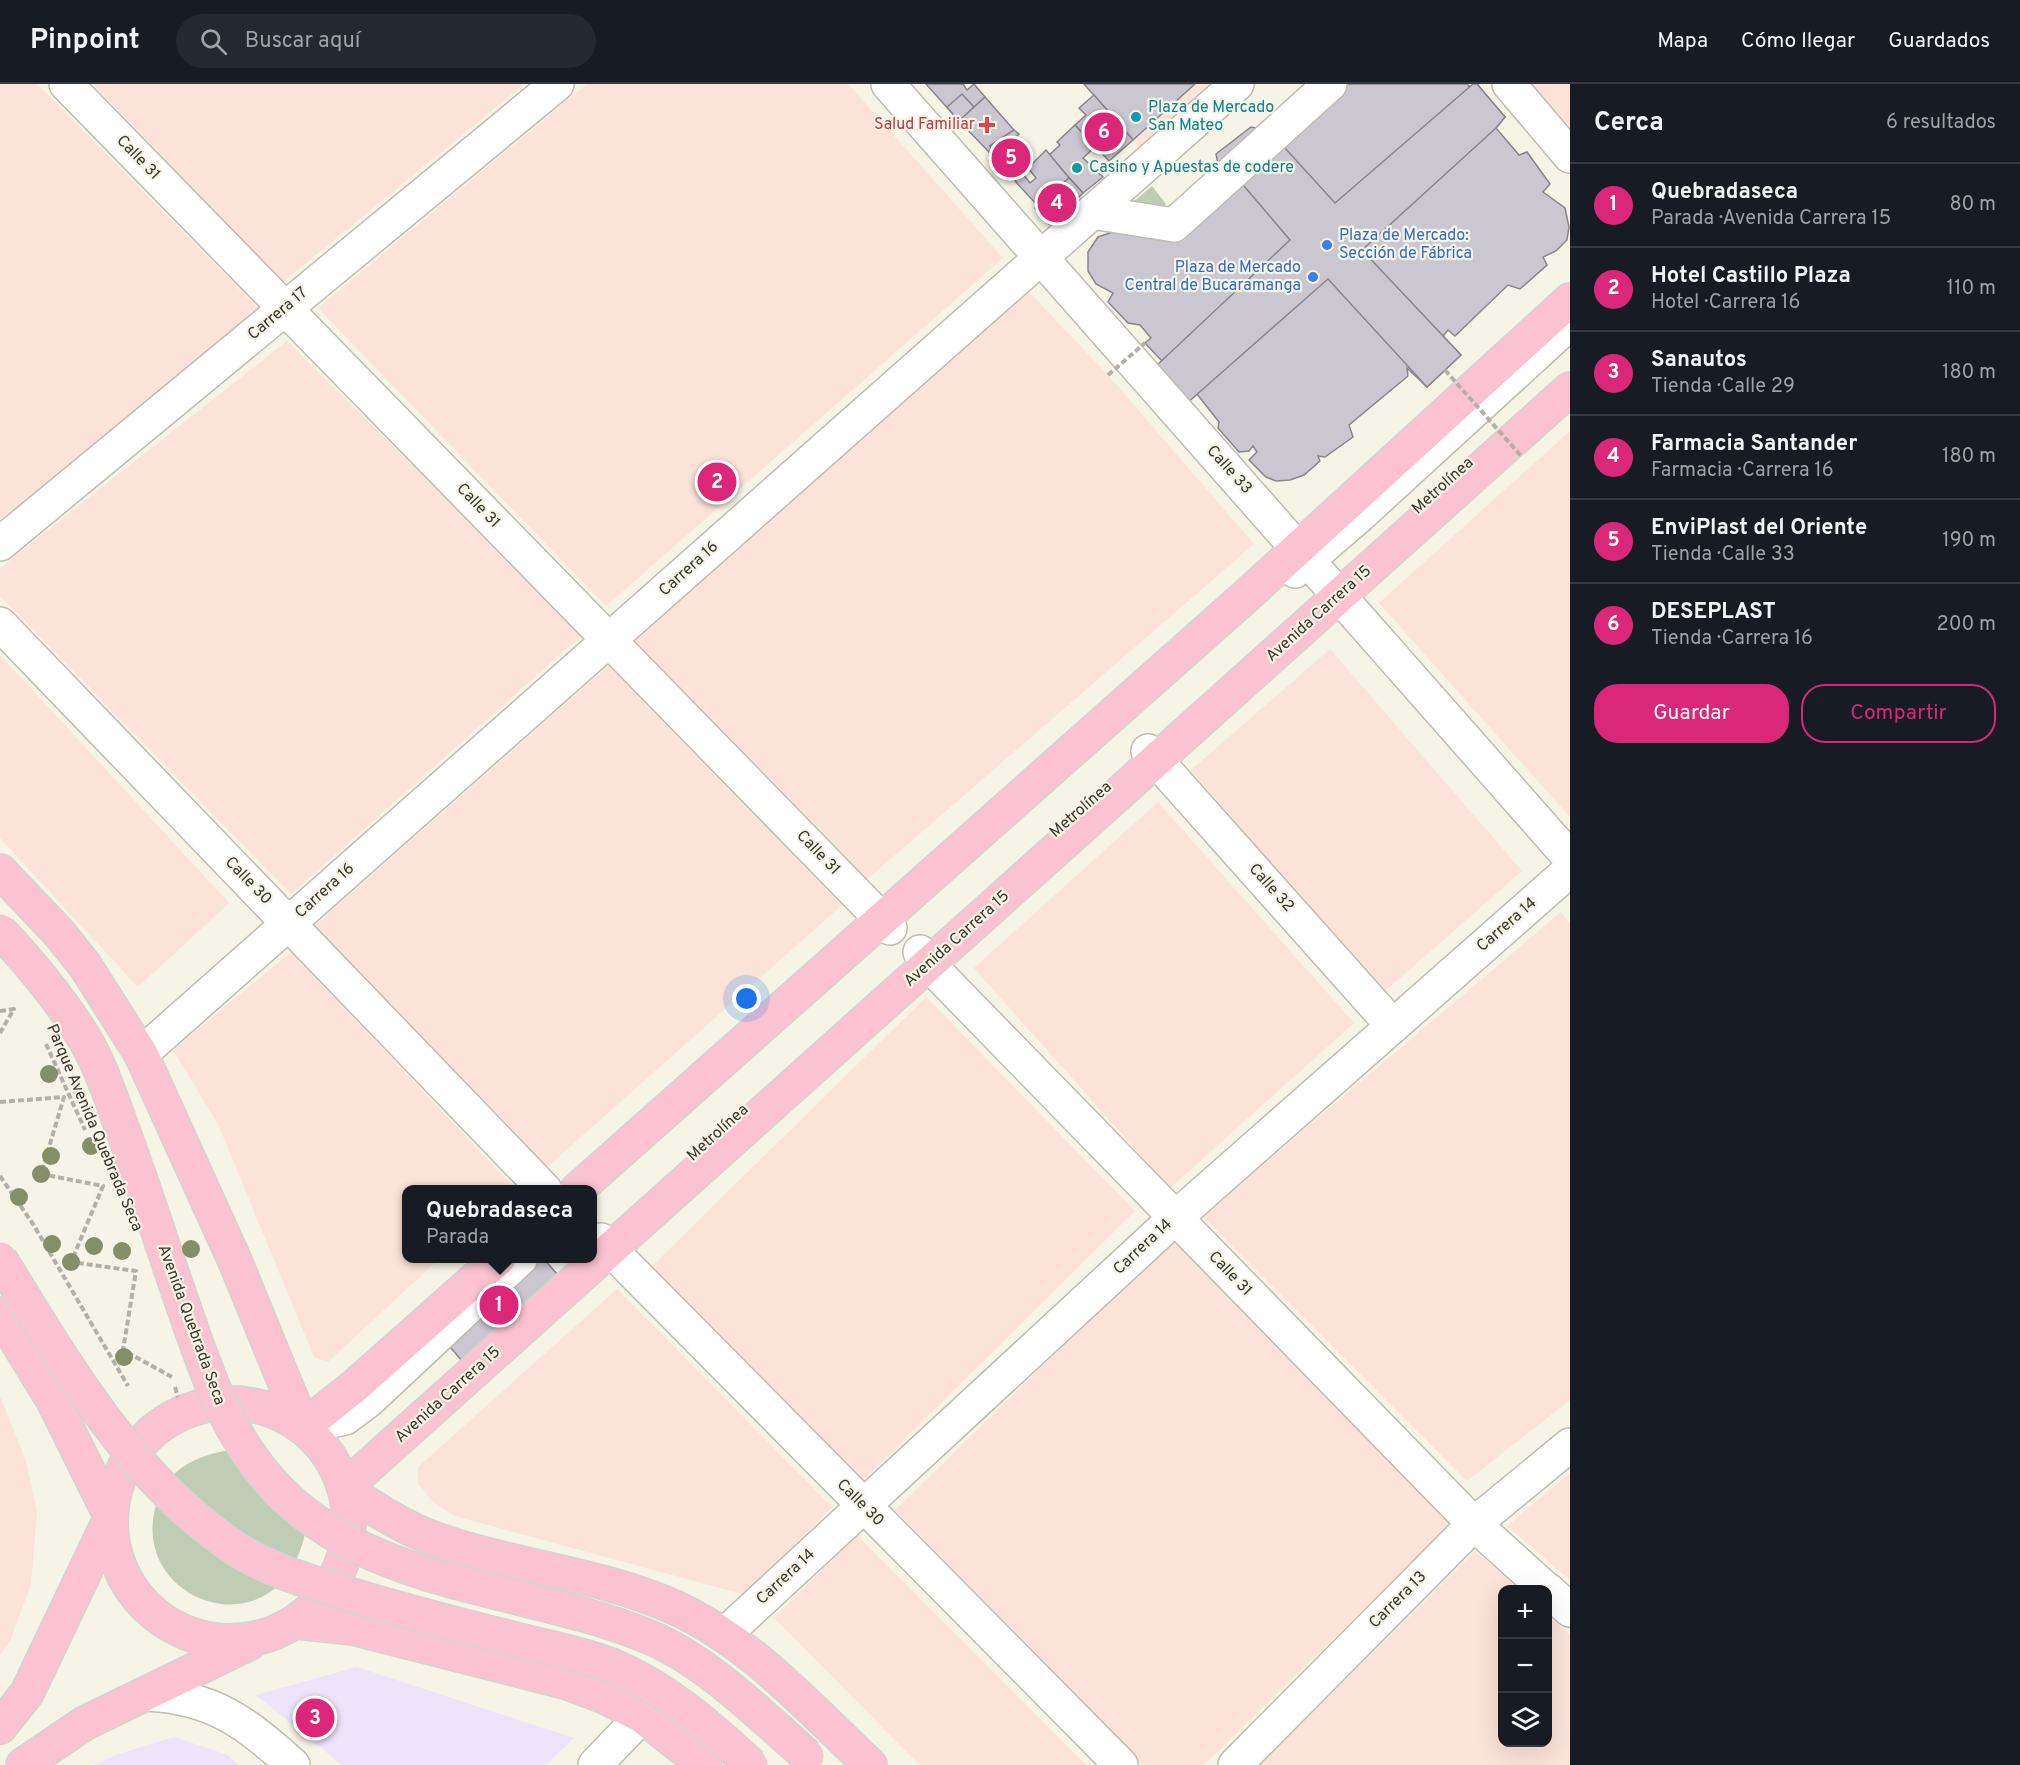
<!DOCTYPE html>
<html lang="es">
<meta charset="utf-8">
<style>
body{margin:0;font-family:Overpass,sans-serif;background:#242831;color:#f1f3f6}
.controls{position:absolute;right:18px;bottom:18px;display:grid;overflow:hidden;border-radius:12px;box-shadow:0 6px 24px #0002}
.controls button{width:54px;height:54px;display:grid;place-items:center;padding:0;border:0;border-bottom:2px solid #363941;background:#171b24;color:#f1f3f6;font:30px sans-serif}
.you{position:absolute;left:747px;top:915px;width:21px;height:21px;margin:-15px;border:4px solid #fff;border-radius:50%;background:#1a73e8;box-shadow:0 0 0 9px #1a73e833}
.badge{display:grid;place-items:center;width:39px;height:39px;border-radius:50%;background:#db2777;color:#fff;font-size:20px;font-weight:700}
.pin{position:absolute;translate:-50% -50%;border:3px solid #fff;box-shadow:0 2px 6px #0006}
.popup{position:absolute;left:402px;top:1101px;width:195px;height:78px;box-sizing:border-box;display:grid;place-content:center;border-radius:12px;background:#171b24;filter:drop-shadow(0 2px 4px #0005);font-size:20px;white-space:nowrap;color:#9ea1a6}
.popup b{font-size:22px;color:#f1f3f6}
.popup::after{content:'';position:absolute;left:50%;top:100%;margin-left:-12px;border:12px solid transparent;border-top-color:#171b24}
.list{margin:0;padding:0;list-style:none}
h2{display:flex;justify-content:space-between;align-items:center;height:78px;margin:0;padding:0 24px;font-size:26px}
h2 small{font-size:20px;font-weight:400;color:#9ea1a6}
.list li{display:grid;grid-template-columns:39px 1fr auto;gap:18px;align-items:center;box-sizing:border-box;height:84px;padding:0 24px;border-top:2px solid #363941}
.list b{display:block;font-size:22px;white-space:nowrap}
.list p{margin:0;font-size:20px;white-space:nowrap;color:#9ea1a6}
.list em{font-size:20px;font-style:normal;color:#9ea1a6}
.actions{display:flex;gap:12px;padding:18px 24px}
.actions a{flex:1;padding:14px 0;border:2px solid #db2777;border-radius:24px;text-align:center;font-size:21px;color:#db2777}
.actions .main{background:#db2777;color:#fff}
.icon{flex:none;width:33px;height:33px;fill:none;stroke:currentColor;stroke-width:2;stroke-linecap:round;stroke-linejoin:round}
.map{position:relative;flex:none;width:1570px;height:1681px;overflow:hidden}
header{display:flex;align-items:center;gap:36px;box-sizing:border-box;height:84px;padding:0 30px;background:#171b24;border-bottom:2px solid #363941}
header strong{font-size:28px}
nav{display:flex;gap:33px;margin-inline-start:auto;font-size:21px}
.search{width:420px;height:54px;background:#242831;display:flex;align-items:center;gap:15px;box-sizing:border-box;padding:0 21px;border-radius:33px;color:#9ea1a6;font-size:22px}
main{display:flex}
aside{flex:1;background:#171b24}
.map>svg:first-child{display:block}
</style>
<header>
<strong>Pinpoint</strong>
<div class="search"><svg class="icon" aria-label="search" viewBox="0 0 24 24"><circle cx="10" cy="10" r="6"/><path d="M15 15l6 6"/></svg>Buscar aquí</div>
<nav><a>Mapa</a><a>Cómo llegar</a><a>Guardados</a></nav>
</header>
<main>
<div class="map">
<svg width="1570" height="1681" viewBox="0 0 1570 1681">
<rect width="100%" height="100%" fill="#f6f3e7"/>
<g fill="#fbe3d9">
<polygon points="0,0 37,0 259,225 0,439"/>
<polygon points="93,0 524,0 283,198"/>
<polygon points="587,0 848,0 1003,174 606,522 318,224"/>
<polygon points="1195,0 1222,0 1146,71 1133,56"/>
<polygon points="1529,0 1570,0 1570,48"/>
<polygon points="1026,205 1108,291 1254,460 864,798 631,558"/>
<polygon points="287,257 583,550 291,810 0,512 0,484"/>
<polygon points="1570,347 1570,733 1379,519"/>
<polygon points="1330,565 1522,787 1383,909 1191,686"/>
<polygon points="0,571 229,819 138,903 0,754"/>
<polygon points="608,582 842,821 546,1084 312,844"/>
<polygon points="1158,718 1354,939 1170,1104 974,884"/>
<polygon points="1561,828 1570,839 1570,1316 1467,1397 1202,1132"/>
<polygon points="291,868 515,1105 406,1106 406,1174 439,1175 328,1278 314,1273 218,1040 173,966"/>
<polygon points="926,913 1135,1127 861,1398 651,1183"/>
<polygon points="1174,1154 1451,1440 1204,1681 1142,1681 895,1426"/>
<polygon points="617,1205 832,1423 746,1511 455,1432 432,1417 418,1399 418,1383"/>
<polygon points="0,1312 26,1377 37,1428 31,1500 10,1557 0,1571"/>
<polygon points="1570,1389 1570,1496 1507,1442"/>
<polygon points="857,1451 1086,1681 920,1681 774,1534"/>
<polygon points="1475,1467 1519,1505 1502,1506 1502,1658 1548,1658 1548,1531 1570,1551 1570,1681 1260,1681"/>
</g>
<g fill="#eee4f9">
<polygon points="357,1583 574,1654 546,1681 342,1681 256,1611"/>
<polygon points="174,1653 228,1671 238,1681 94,1681 119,1670"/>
</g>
<g fill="#c1ccb6">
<polygon points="1152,102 1166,120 1155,131 1126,124"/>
<path d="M 224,1367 L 249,1369 L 306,1445 C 281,1576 121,1517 158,1415 C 169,1385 195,1373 224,1367 Z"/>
</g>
<g fill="#cbc7d1" stroke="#88848e" stroke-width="1.5">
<polygon points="926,0 963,0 967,6 974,0 985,13 959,37"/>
<polygon points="1084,0 1195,0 1133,56"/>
<polygon points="1335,0 1467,0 1470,3 1477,0 1505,33 1496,44 1519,71 1527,68 1550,100 1543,108 1565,124 1569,143 1567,156 1556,167 1543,173 1547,181 1520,205 1508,201 1455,252 1448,246 1443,252 1461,271 1427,303 1407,284 1408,292 1349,341 1353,353 1325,373 1318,372 1320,377 1304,391 1290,396 1276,397 1266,393 1249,376 1257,368 1253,362 1249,367 1239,368 1218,344 1219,338 1197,310 1186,320 1155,283 1163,278 1145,259 1151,254 1140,241 1128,239 1108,218 1113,209 1096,200 1088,187 1088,168 1098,153 1116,147 1175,148 1223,105 1216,70 1251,43 1285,50"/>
<polygon points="1473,0 1477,0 1505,33 1496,44 1362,166 1461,271 1427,303 1328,195 1186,320 1155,283 1290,156 1233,89 1274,52 1335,119"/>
<polygon points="962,10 974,23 959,37 947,23"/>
<polygon points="1094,11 1133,56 1109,77 1075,41 1086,31 1079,24"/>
<polygon points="985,13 1014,46 990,62 992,65 989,68 959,37"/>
<polygon points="1075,41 1095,63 1083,74 1103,93 1083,109 1049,71 1060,61 1057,58"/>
<polygon points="1014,46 1019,50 994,74 989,68 992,65 990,62"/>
<polygon points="1012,57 1017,63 999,79 994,74"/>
<polygon points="1017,63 1022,68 1004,84 999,79"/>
<polygon points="1046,66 1069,94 1037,121 1015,97 1023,90 1030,99 1036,94 1028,84"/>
<polygon points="1069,94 1083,109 1076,116 1062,100"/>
<polygon points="1062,100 1076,116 1061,129 1064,132 1059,136 1053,135 1049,140 1035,124"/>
<polygon points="526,1174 543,1174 558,1191 462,1277 440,1251"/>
</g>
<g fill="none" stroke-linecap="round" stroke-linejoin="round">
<defs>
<g id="minor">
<polyline points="66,0 890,844"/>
<polyline points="888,0 1570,774"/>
<polyline points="1509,0 1570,72"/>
<polyline points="1092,128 1174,141 1330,0"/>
<polyline points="0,460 557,0"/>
<polyline points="1295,487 1359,432 1570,239"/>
<polyline points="0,540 545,1106"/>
<polyline points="1148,667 1393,942"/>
<polyline points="920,868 940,892 1474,1440 1547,1506"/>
<polyline points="141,970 1237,0"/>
<polyline points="601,1156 1121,1681"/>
<polyline points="303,1343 345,1334 369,1316 521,1174"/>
<polyline points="1548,1506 1570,1526"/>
<polyline points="725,1550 1175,1134 1570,786"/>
<path d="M 146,1610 C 213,1613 245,1638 293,1681"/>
<polyline points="595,1681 642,1632"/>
<polyline points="1235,1681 1474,1440 1570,1361"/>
</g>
<g id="major">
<polyline points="0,787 60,850 86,883 141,970 235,1177 303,1343"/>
<polyline points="577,1106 1245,513 1570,216"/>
<polyline points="0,1230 53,1316 111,1433"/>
<circle cx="230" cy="1438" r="119"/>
<polyline points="303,1343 356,1301 499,1174"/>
<polyline points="344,1404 1570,305"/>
<path d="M 344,1404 C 371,1423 397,1440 427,1452 C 507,1483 594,1487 676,1524 C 752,1559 809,1624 870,1681"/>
<polyline points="297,1538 353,1544 565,1598 605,1613 642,1632 704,1681"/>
<polyline points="0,1643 27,1609 111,1433"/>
<polyline points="23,1681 85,1639 250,1559"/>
</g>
</defs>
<use href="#minor" stroke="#bfbcb1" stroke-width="36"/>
<use href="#major" stroke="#d3d3d2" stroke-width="36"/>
<g stroke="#b3b0a7" stroke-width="4" stroke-dasharray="6 3" stroke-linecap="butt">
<polyline points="0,927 14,925 0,949"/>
<polyline points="46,960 85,1046"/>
<polyline points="0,1018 64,1013 41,1090 103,1102 71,1178 136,1187 123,1266 172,1293"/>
<polyline points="0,1092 33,1140 128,1302"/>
<polyline points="175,1303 182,1328"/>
</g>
<use href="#minor" stroke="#fff" stroke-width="33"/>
<use href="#major" stroke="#fbc3d1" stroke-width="33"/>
<defs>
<g id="major-bridge">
<path d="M 0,847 C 30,879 61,916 84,954 C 100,980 110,1011 120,1039 C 143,1099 162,1161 183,1221 C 205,1285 225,1346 270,1397 C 365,1505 525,1501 649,1553 C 704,1575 762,1632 807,1672"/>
<path d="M 0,1175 C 63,1277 126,1387 226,1458 C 259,1482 300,1495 339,1507 C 400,1527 464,1542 526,1558 C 555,1565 586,1571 613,1582 C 667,1605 709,1642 751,1681"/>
</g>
</defs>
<use href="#major-bridge" stroke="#d3d3d2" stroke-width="36" stroke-linecap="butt"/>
<g stroke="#b3b0a7" stroke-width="4" stroke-dasharray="6 3" stroke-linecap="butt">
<polyline points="1445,286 1522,373"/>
<polyline points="1108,291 1145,259"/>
</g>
<use href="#major-bridge" stroke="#fbc3d1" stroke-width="33"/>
</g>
<g fill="#848e69">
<circle cx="49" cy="990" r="9"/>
<circle cx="91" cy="1062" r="9"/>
<circle cx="51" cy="1072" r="9"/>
<circle cx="41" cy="1090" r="9"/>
<circle cx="19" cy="1113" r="9"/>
<circle cx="52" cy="1160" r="9"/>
<circle cx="94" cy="1162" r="9"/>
<circle cx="191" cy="1165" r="9"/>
<circle cx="122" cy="1167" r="9"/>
<circle cx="71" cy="1178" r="9"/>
<circle cx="124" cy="1273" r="9"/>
</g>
<g fill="#0f9aa8" stroke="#f6f3e7" stroke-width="2">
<circle cx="1136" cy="33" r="6"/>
<circle cx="1077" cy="84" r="6"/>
</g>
<path fill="#e0444e" stroke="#f6f3e7" stroke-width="2" d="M984 32h6v6h6v6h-6v6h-6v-6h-6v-6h6z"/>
<g fill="#3f7fe0" stroke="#f6f3e7" stroke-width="2">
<circle cx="1327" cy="161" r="6"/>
<circle cx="1313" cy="193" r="6"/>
</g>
<g text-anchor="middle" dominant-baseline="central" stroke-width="4.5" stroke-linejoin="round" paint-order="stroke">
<g font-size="16" fill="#0d838f" stroke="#f6f3e7" text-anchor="start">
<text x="1148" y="24">Plaza de Mercado<tspan x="1148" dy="18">San Mateo</tspan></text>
<text x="1089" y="84">Casino y Apuestas de codere</text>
</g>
<g font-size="16" fill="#be3a42" stroke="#f6f3e7" text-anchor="end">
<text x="975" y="41">Salud Familiar</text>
</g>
<g font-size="16" fill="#373631" stroke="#f6f3e7">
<text transform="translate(138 74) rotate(46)">Calle 31</text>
<text transform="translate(278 230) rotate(-40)">Carrera 17</text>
<text transform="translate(1229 386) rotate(48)">Calle 33</text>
<text transform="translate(1443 402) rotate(-42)">Metrolínea</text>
<text transform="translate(478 422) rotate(46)">Calle 31</text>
<text transform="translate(689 485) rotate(-42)">Carrera 16</text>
<text transform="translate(1319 530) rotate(-42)">Avenida Carrera 15</text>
<text transform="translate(1081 726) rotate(-41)">Metrolínea</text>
<text transform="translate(818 769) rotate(46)">Calle 31</text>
<text transform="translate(248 797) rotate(46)">Calle 30</text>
<text transform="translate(1271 804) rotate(48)">Calle 32</text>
<text transform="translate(325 807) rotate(-42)">Carrera 16</text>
<text transform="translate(1507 841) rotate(-41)">Carrera 14</text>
<text transform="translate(957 855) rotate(-42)">Avenida Carrera 15</text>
<text transform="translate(94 1044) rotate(67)">Parque Avenida Quebrada Seca</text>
<text transform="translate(718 1049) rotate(-42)">Metrolínea</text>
<text transform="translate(1143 1163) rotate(-43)">Carrera 14</text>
<text transform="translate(1230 1190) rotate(46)">Calle 31</text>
<text transform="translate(191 1241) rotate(70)">Avenida Quebrada Seca</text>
<text transform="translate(448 1311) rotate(-42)">Avenida Carrera 15</text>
<text transform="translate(860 1419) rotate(45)">Calle 30</text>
<text transform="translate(786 1493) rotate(-43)">Carrera 14</text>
<text transform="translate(1398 1516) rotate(-45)">Carrera 13</text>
</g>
<g font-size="16" fill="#366cbe" stroke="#f6f3e7" text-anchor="start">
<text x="1339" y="152">Plaza de Mercado:<tspan x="1339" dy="18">Sección de Fábrica</tspan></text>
<text x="1301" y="184" text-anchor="end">Plaza de Mercado<tspan x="1301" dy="18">Central de Bucaramanga</tspan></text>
</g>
</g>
</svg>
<div class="controls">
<button>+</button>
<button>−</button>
<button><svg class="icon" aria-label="layers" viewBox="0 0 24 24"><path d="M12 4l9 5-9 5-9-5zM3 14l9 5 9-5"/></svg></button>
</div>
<div class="you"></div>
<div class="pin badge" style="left:499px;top:1221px">1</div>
<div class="popup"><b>Quebradaseca</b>Parada</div>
<div class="pin badge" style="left:717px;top:398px">2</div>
<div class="pin badge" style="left:315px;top:1634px">3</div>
<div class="pin badge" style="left:1057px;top:119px">4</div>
<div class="pin badge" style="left:1011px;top:74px">5</div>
<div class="pin badge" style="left:1104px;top:48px">6</div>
</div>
<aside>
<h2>Cerca<small>6 resultados</small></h2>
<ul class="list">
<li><span class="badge">1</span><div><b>Quebradaseca</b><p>Parada · Avenida Carrera 15</p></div><em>80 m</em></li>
<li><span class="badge">2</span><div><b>Hotel Castillo Plaza</b><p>Hotel · Carrera 16</p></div><em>110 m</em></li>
<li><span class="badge">3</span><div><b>Sanautos</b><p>Tienda · Calle 29</p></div><em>180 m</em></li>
<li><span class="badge">4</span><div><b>Farmacia Santander</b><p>Farmacia · Carrera 16</p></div><em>180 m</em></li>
<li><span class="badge">5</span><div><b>EnviPlast del Oriente</b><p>Tienda · Calle 33</p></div><em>190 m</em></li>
<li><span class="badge">6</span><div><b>DESEPLAST</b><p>Tienda · Carrera 16</p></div><em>200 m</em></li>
</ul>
<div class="actions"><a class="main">Guardar</a><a>Compartir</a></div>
</aside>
</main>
